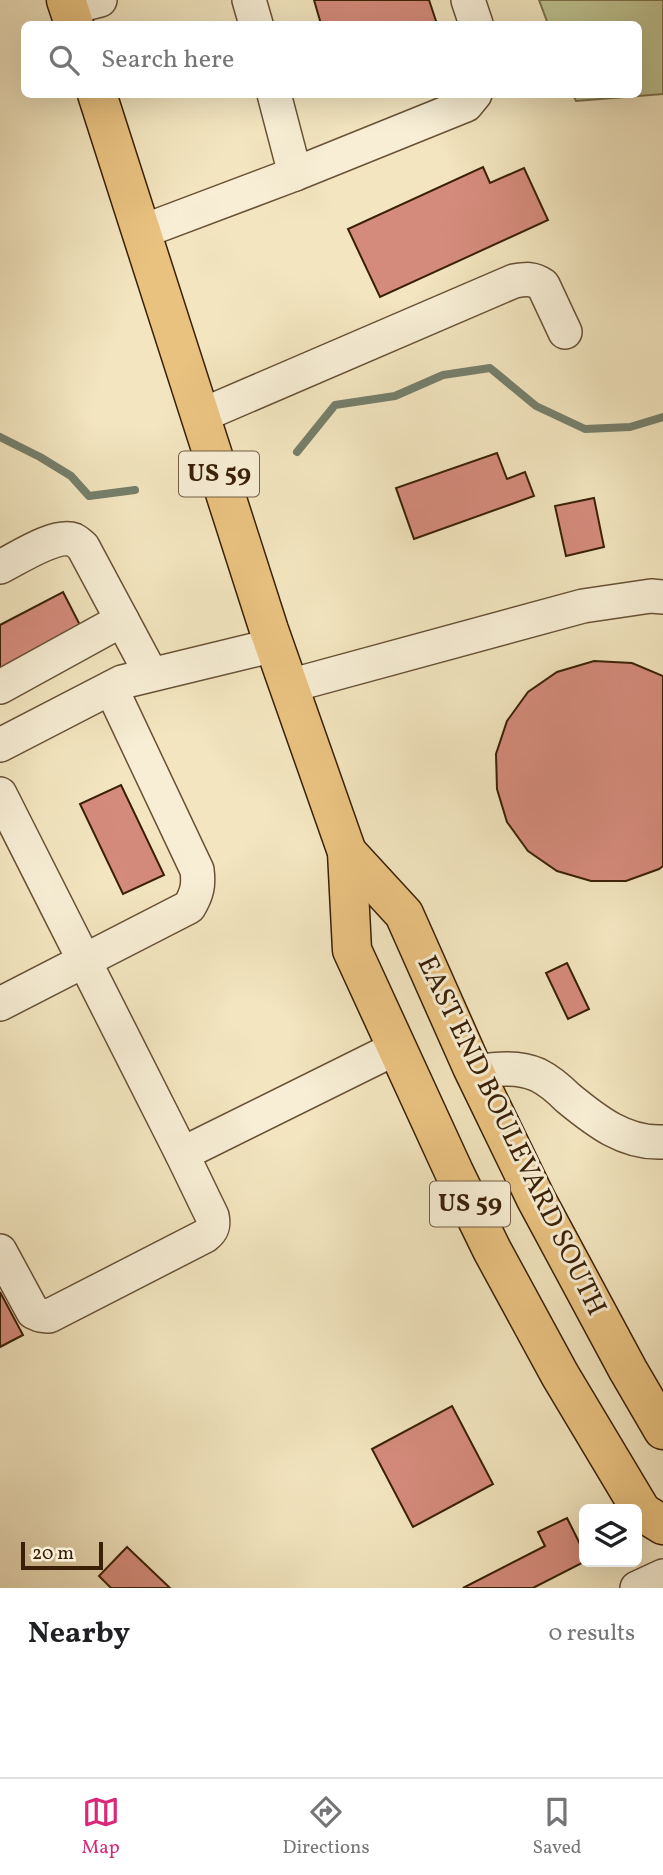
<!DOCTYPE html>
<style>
body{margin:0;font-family:Vollkorn,serif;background:#f2f2f2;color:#202124}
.controls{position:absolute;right:21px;bottom:21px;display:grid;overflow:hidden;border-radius:10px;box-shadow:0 7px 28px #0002}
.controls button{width:63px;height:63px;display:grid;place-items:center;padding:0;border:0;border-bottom:2px solid #e0e0e0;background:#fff;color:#202124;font:35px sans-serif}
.scale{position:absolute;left:21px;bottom:18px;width:82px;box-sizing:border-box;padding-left:7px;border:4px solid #3a2007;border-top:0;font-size:19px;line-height:24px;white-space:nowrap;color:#3a2007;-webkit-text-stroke:5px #f7eed5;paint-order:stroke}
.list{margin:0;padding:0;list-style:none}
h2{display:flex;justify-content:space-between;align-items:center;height:91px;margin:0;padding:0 28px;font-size:30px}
h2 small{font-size:23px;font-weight:400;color:#757577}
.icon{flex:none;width:38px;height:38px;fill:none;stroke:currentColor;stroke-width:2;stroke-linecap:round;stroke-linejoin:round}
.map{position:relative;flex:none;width:663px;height:1588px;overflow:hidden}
.search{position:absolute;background:#fff;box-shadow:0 7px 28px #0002;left:21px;right:21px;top:21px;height:77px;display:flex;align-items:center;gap:18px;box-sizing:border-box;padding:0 24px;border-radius:10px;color:#757577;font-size:26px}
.sheet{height:189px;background:#fff}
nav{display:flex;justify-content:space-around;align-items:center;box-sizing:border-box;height:98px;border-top:2px solid #e0e0e0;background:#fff;font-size:19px;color:#757577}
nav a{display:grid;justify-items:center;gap:4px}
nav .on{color:#db2777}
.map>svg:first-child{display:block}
</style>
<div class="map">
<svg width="663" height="1588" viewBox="0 0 663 1588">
<rect width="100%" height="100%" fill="#f2e5bf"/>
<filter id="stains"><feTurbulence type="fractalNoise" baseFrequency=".00286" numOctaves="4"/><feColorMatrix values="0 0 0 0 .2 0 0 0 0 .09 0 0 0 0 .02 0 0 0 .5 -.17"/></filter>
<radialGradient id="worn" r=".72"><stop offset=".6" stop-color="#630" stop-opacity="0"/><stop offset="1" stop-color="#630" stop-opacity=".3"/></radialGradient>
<polygon fill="#bec390" stroke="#7c724c" stroke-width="2" points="539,0 663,0 663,94 576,101 573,95 638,94 638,24 548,24"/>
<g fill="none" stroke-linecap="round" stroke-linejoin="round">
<g stroke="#757f6b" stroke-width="8">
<polyline points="0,437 40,457 71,476 89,496 135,490"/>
<polyline points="297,452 335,405 395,396 443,375 490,368 536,406 585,429 630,427 663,417"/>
</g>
</g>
<g fill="#d58b7c" stroke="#3a2007" stroke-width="2">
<polygon points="314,0 429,0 437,24 321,24"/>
<polygon points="483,167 490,183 524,168 548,220 380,297 348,229"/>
<polygon points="497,453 507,479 525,472 534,496 414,539 396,488"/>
<polygon points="594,498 604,547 566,556 555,506"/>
<polygon points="63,592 81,627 0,670 0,625"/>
<polygon points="594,661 632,663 663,676 663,866 659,869 626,881 591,881 557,871 528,851 507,822 497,789 496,754 507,721 528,692 557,672"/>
<polygon points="121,785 164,875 123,894 80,804"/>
<polygon points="567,963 589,1009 568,1019 546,973"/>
<polygon points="0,1292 23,1335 0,1347"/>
<polygon points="452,1406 493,1484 413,1527 372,1449"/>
<polygon points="567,1518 584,1552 584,1562 533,1588 463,1588 545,1546 538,1532"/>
<polygon points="127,1547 170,1588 111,1588 99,1576"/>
</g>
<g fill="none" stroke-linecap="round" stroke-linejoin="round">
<defs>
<g id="minor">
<polyline points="249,0 256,24"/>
<polyline points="468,0 476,24"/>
<polyline points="69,8 100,0"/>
<polyline points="295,174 466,105 475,94"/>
<polyline points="141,232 295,174 274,94"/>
<path d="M 200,416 L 514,281 C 526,279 533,278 543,285 L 565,332"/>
<path d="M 0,567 C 17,559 55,533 74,540 C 76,541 81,545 83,547 L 151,674"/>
<polyline points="289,686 583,606 651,596 663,597"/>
<polyline points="0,687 122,620"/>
<polyline points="0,745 122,682 275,645"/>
<polyline points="0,794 182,1154"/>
<path d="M 0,1004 L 189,907 C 197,894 199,885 197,870 L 111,688"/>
<path d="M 474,1072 C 495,1069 518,1066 538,1075 C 550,1081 559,1089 568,1098 C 596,1121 625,1144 663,1142"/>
<path d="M 0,1251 L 33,1312 L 40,1315 L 49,1316 L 205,1236 C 213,1230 214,1225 212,1216 L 182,1154 L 396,1048"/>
<polyline points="637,1588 663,1576"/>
</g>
<g id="highway">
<polyline points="66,0 74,24"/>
<polyline points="97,94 269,630 347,852 352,950 454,1172 492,1250 560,1375 642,1512 663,1525"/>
<polyline points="347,852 404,914 472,1067 536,1199 628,1370 663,1430"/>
</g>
</defs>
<use href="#minor" stroke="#685135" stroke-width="36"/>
<use href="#highway" stroke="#3a2007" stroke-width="41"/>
<use href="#minor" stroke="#f7eed5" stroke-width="33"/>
<use href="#highway" stroke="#e9c280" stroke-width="38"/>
</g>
<g text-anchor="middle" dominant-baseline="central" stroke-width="6" stroke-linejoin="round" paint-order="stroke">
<g fill="#f7eed5" stroke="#735e45" stroke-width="2">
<rect x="179" y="451.5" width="80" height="45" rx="5"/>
<rect x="430" y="1181.5" width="80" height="45" rx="5"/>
</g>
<g font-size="26" font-weight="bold" fill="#3a2007">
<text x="219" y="474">US 59</text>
<text x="470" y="1204">US 59</text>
</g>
<g font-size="28" fill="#3a2007" stroke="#f7eed5">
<text transform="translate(511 1136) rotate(64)">EAST END BOULEVARD SOUTH</text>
</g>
</g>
<rect width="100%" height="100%" filter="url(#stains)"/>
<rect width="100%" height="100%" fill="url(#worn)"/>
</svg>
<div class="controls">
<button><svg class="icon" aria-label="layers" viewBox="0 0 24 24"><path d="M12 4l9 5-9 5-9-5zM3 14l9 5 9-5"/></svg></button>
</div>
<div class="scale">20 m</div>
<div class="search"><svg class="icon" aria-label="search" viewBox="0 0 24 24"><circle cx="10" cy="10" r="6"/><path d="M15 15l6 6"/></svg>Search here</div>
</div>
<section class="sheet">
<h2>Nearby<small>0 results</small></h2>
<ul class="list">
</ul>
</section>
<nav>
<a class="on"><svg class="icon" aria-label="map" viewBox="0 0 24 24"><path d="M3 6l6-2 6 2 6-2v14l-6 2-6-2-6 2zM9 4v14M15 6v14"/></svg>Map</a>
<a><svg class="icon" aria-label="directions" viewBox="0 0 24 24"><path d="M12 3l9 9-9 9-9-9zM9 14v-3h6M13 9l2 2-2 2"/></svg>Directions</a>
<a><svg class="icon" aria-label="saved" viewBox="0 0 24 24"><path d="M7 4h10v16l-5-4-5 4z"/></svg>Saved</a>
</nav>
